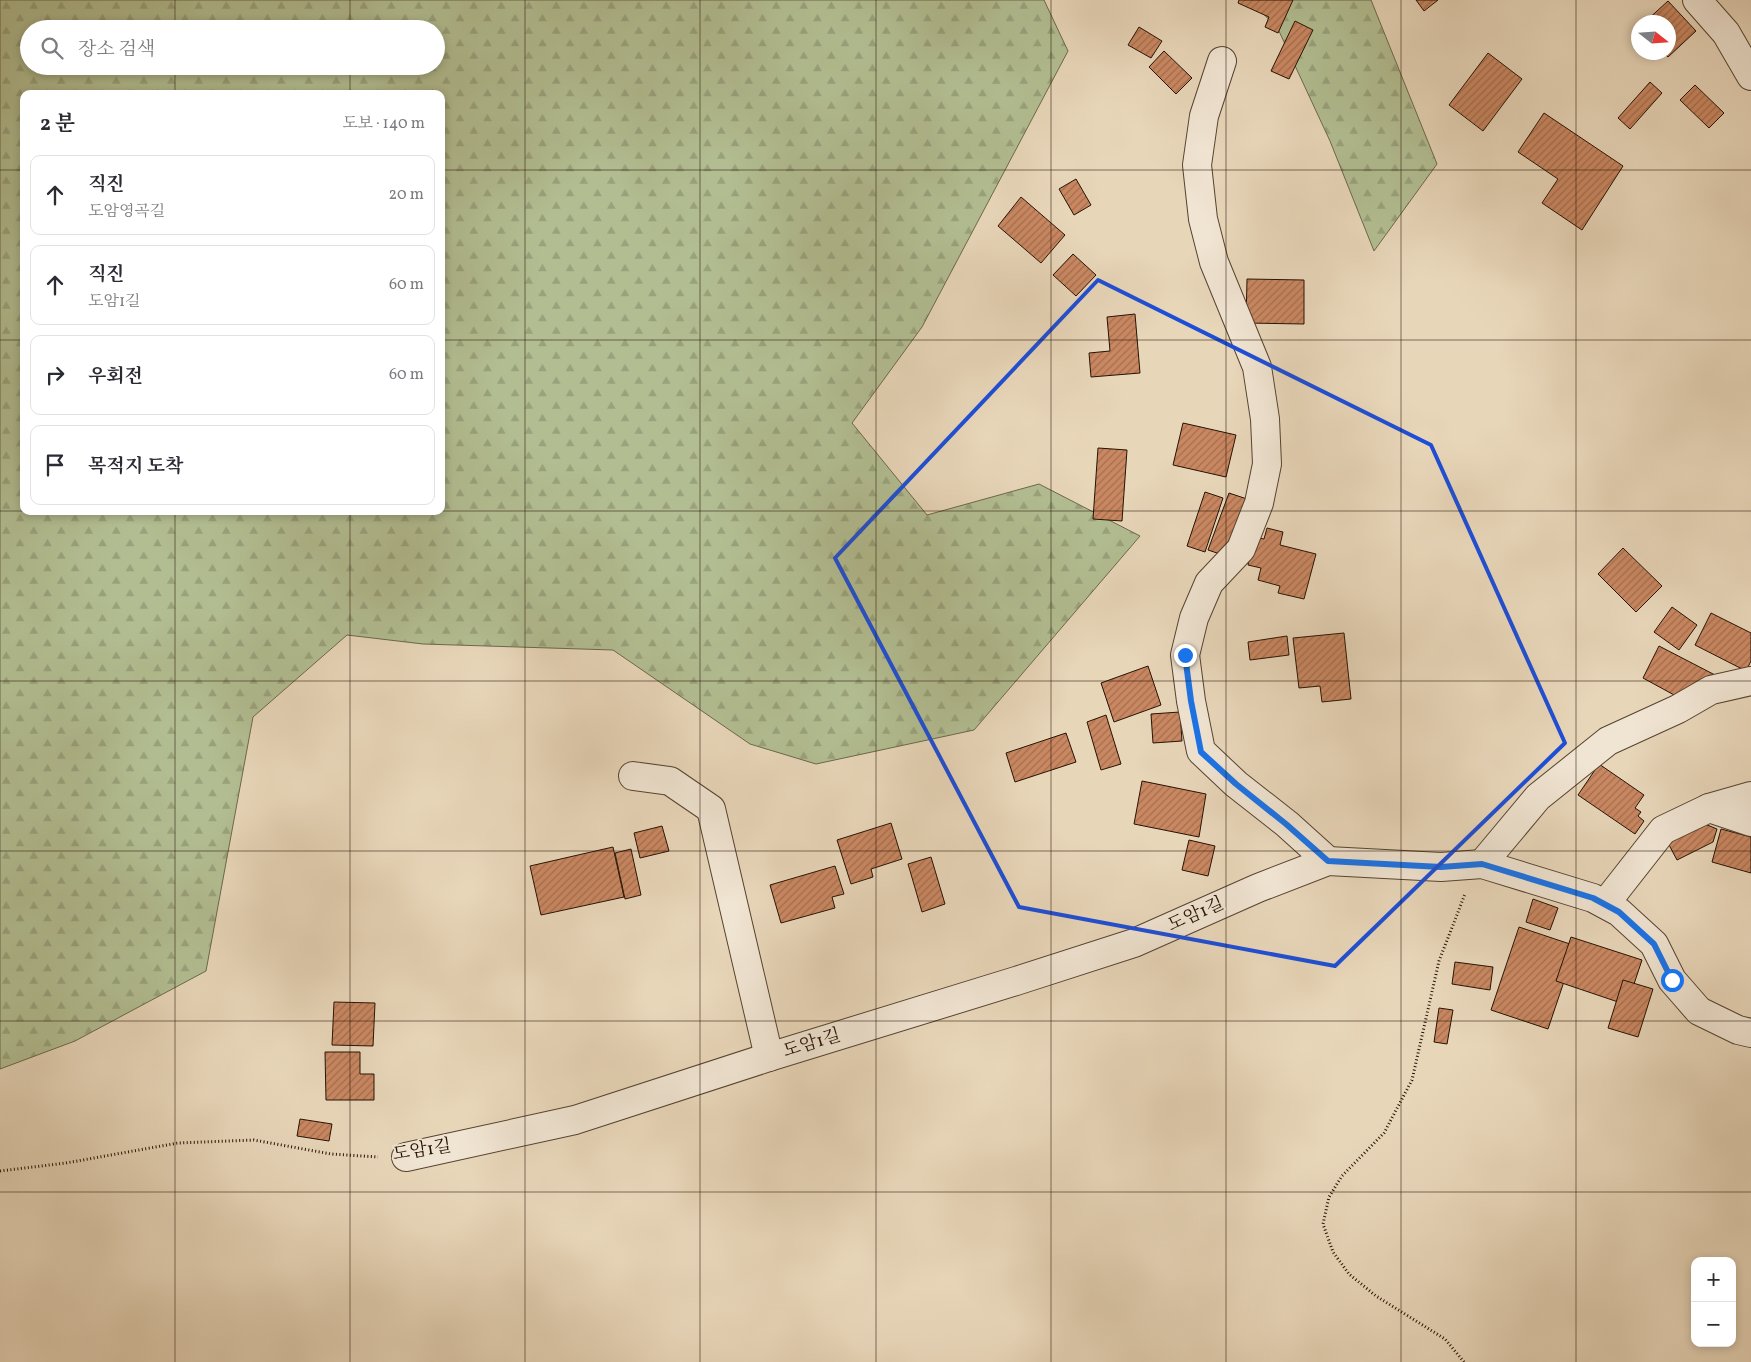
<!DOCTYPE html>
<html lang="ko">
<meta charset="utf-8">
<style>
body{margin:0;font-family:Vollkorn,"Noto Serif KR",serif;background:#f2f2f3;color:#2b2b33}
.controls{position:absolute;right:15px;bottom:15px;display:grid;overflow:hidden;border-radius:10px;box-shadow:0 2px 8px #0003}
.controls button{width:45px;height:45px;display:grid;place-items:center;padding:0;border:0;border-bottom:1px solid #e1e1e2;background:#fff;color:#2b2b33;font:25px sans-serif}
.compass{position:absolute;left:1631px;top:15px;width:45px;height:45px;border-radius:50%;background:#fff;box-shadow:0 2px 8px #0003;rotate:107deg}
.stop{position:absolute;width:15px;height:15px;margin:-11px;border:4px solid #1a73e8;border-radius:50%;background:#fff}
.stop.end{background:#1a73e8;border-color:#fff;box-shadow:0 1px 5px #0008}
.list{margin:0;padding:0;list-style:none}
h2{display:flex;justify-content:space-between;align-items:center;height:65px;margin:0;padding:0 20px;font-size:21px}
h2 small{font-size:16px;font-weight:400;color:#7c7c81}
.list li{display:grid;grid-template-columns:32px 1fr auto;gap:15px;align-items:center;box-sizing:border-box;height:80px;margin:0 10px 10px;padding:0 10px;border:1px solid #e1e1e2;border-radius:10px}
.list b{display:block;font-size:19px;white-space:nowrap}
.list p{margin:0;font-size:16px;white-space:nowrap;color:#7c7c81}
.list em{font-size:16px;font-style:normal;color:#7c7c81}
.icon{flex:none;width:28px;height:28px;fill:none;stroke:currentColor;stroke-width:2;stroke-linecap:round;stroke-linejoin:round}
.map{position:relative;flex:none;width:1751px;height:1362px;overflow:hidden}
.search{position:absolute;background:#fff;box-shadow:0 2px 8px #0003;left:20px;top:20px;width:425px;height:55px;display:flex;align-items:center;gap:12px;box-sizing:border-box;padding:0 18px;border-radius:28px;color:#7c7c81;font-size:19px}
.panel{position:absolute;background:#fff;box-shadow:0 2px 8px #0003;left:20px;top:90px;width:425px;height:425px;border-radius:10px}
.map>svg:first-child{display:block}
</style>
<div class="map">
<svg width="1751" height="1362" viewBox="0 0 1751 1362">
<defs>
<pattern id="forest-firs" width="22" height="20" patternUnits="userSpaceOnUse" patternTransform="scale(1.25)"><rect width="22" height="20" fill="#b2be92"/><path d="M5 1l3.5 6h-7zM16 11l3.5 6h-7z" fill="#99a27c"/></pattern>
<pattern id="building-hatch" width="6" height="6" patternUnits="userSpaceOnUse" patternTransform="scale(1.25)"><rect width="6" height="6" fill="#ca8862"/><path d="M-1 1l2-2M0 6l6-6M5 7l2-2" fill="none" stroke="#a46e4f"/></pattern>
</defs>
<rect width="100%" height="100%" fill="#e8d6b9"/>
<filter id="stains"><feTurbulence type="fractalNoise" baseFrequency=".004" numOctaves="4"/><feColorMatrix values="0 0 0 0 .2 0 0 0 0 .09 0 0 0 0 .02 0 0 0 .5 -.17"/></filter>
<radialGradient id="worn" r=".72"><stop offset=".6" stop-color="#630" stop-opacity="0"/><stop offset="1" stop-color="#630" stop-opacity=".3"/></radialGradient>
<g fill="url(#forest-firs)" stroke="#6c684b" fill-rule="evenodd">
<path d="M 0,0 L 1044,0 L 1068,51 L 922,327 L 852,423 L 927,515 L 1039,484 L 1140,536 L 974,730 L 816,764 L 750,744 L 613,650 L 423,644 L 347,635 L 253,717 L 206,971 L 75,1041 L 0,1069 ZM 29,29 L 436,29 L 436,66 L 29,66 ZM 24,94 L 441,94 L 441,511 L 24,511 Z"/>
<polygon points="1250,0 1371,0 1437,164 1374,251 1330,141 1278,29"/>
</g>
<g fill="url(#building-hatch)" stroke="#261204">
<polygon points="1239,0 1293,0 1278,33 1265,27 1269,17 1238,3"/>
<polygon points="1416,0 1438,0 1424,11"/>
<polygon points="1668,1 1696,31 1668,57 1663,52 1668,52 1668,22 1645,22"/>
<polygon points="1295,21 1313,30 1289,79 1271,71"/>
<polygon points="1139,27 1162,41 1151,58 1128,45"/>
<polygon points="1164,51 1192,78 1176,94 1149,67"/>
<polygon points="1488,53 1522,79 1483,131 1449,105"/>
<polygon points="1650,82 1662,93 1630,129 1618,118"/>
<polygon points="1695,85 1724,113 1709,128 1680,100"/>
<polygon points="1544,113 1623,166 1582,230 1542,203 1558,179 1518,152"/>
<polygon points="1076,179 1091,205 1074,215 1059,189"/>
<polygon points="1021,197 1065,235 1041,263 998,226"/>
<polygon points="1073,254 1096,275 1076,296 1053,275"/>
<polygon points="1247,279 1304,280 1304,324 1246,323"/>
<polygon points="1135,314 1140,373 1091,377 1089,353 1110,351 1107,317"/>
<polygon points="1183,423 1236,435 1226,477 1173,465"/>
<polygon points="1098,448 1127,450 1122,521 1093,519"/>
<polygon points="1205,492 1223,498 1205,552 1187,546"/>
<polygon points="1229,493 1247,499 1226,556 1208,550"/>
<polygon points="1267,528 1283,532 1280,545 1316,554 1304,599 1278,593 1280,586 1258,580 1261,568 1248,565 1254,537 1264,539"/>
<polygon points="1623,548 1662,586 1636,612 1598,574"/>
<polygon points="1672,607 1697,625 1679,650 1654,632"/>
<polygon points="1711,613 1751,633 1751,661 1746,671 1695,645"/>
<polygon points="1344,633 1351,699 1322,702 1320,686 1299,688 1293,638"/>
<polygon points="1287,636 1289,655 1250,660 1248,642"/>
<polygon points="1659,646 1715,675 1676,696 1643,678"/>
<polygon points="1148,666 1161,705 1114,722 1101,683"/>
<polygon points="1180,712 1182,741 1153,743 1151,714"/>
<polygon points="1106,715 1121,764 1101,770 1087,722"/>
<polygon points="1066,733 1076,762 1015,782 1006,753"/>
<polygon points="1599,764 1644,795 1635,808 1641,812 1638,816 1644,821 1635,834 1578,795"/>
<polygon points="1142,781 1206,794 1199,837 1134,824"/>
<polygon points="891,823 902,859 871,869 873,877 851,884 837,840"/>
<polygon points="1705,824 1717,829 1713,842 1677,860 1668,843"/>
<polygon points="662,826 669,851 640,858 634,833"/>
<polygon points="1721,829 1751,837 1751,873 1712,862"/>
<polygon points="1189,840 1215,846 1208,876 1182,870"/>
<polygon points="613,847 624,897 541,915 530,866"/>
<polygon points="631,849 641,895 625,899 615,853"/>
<polygon points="931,857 945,904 922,912 908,864"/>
<polygon points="835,866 844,894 832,897 835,908 781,923 770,885"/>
<polygon points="1533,899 1558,908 1550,930 1526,922"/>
<polygon points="1519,927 1576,946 1548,1029 1491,1010"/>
<polygon points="1571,937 1642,960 1627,1005 1556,981"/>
<polygon points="1455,962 1493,967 1490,990 1452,984"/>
<polygon points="1623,980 1653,989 1638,1037 1608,1028"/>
<polygon points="334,1002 375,1003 373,1046 332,1045"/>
<polygon points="1439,1008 1453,1010 1447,1044 1434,1042"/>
<polygon points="325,1052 360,1052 360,1074 374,1074 374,1100 326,1100"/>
<polygon points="300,1119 332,1124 329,1141 297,1136"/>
</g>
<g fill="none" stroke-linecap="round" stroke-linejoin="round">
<defs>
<g id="minor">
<polyline points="1697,0 1726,33 1751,76"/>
<polyline points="1222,61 1204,116 1197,165 1203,219 1214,262 1257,367 1265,419 1267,464 1259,503 1241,549 1209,583 1194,618 1185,655 1191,701 1201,751 1236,784 1287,824 1328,861"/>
<polyline points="633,776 670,781 711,809 769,1057"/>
<polyline points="1709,808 1751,822"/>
<polyline points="1482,864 1538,797 1608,741 1678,709 1711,690 1751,681"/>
<polyline points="1605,904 1663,830 1709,808 1751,796"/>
<polyline points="406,1157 575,1120 769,1057 1016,981 1134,943 1258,888 1328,861 1441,867 1482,864 1593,898 1619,912 1654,944 1672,980 1699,1011 1738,1030 1751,1033"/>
</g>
</defs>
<use href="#minor" stroke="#564331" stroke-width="30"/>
<g stroke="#261204" stroke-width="3" stroke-dasharray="1 2.5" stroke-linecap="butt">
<polyline points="0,1171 66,1163 178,1143 254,1140 331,1154 378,1157"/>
<polyline points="1464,1362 1445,1339 1376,1296 1349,1274 1333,1252 1323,1224 1329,1197 1342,1176 1384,1133 1412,1080 1439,961 1465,894"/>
</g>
<use href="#minor" stroke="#f0e4d2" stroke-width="28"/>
</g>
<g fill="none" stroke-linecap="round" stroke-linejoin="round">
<polyline stroke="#1a73e8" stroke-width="6" points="1185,655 1191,701 1201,752 1236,784 1286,824 1328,861 1441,867 1482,864 1593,898 1619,912 1654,944 1672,980"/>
</g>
<path fill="none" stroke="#1d4ed8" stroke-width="4" stroke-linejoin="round" d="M 1098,280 L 1431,445 L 1565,743 L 1335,966 L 1019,907 L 835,558 Z"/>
<path fill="none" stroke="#261204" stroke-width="1" stroke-opacity="0.55" d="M 175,0 L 175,29M 350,0 L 350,29M 525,0 L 525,1362M 700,0 L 700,1362M 876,0 L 876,1362M 1051,0 L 1051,1362M 1226,0 L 1226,1362M 1401,0 L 1401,1362M 1576,0 L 1576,1362M 175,66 L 175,94M 350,66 L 350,94M 0,170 L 24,170M 441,170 L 1751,170M 0,340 L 24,340M 441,340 L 1751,340M 0,511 L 24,511M 175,511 L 175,1362M 350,511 L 350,1362M 441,511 L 1751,511M 0,681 L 1751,681M 0,851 L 1751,851M 0,1021 L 1751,1021M 0,1192 L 1751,1192"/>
<g text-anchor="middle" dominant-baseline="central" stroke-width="4" stroke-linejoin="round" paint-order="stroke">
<g font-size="18" fill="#261204" stroke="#f0e4d2">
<text transform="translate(1196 915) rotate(-24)">도암1길</text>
<text transform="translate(812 1044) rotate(-17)">도암1길</text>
<text transform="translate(422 1151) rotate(-9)">도암1길</text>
</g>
</g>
<rect width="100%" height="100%" filter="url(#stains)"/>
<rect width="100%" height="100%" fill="url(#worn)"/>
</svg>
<div class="controls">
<button>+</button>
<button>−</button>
</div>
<svg class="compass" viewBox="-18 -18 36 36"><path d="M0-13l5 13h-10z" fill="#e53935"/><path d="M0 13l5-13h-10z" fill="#7c7c81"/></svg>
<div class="stop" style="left:1672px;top:980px"></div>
<div class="stop end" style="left:1185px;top:655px"></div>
<div class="search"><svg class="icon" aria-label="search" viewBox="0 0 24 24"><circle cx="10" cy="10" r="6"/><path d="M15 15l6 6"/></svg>장소 검색</div>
<section class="panel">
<h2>2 분<small>도보 · 140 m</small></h2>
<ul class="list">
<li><svg class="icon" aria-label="ahead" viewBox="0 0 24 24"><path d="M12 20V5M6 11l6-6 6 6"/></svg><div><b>직진</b><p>도암영곡길</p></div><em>20 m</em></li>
<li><svg class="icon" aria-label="ahead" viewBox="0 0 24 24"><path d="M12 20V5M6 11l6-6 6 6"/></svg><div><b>직진</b><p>도암1길</p></div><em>60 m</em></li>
<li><svg class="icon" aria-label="right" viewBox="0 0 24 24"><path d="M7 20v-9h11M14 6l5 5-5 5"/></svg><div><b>우회전</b></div><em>60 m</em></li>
<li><svg class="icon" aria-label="arrive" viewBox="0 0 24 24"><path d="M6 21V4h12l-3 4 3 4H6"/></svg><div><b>목적지 도착</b></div></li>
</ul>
</section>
</div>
